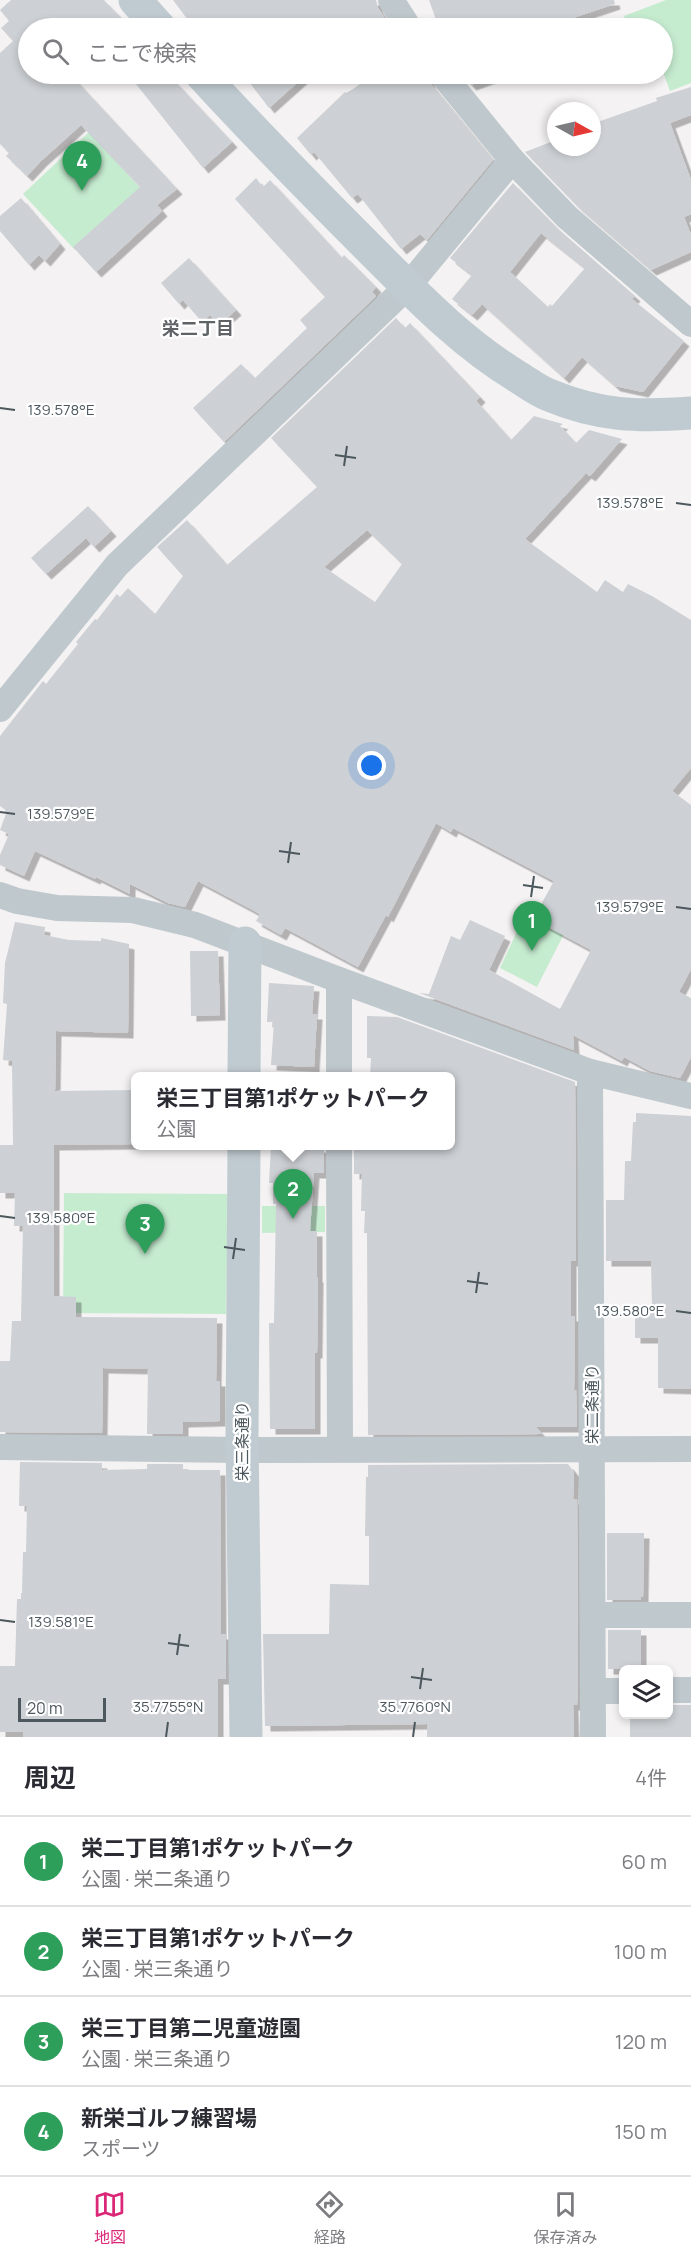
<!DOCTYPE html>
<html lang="ja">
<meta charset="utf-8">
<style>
body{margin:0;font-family:Manrope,"Noto Sans JP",sans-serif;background:#f7f7f7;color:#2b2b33}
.controls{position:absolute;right:18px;bottom:18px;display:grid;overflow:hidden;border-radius:9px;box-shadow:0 3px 9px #0003}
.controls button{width:54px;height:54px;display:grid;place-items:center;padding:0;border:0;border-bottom:2px solid #e1e1e2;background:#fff;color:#2b2b33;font:30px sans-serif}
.compass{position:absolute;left:547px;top:102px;width:54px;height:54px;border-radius:50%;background:#fff;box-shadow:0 3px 9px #0003;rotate:98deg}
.scale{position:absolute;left:18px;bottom:15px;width:88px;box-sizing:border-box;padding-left:6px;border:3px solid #4c585e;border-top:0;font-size:16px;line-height:21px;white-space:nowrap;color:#4c585e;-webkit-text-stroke:4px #fff;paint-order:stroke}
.you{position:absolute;left:372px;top:766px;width:21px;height:21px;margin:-15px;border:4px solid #fff;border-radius:50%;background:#1a73e8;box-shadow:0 0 0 9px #1a73e833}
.badge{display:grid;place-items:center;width:39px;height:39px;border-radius:50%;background:#db2777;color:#fff;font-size:20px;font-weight:700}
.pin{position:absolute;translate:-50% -50px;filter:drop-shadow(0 2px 3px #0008)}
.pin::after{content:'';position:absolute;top:32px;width:21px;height:18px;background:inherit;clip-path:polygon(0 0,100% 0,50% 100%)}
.popup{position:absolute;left:131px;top:1072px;width:324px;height:78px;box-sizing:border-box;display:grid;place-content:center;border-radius:9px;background:#fff;filter:drop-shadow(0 2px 4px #0005);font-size:20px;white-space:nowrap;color:#7c7c81}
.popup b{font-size:22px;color:#2b2b33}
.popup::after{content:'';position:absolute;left:50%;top:100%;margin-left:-12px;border:12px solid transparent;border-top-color:#fff}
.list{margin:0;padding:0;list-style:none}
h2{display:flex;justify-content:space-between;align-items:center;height:78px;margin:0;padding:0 24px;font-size:26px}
h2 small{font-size:20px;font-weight:400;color:#7c7c81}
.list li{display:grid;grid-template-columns:39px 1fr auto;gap:18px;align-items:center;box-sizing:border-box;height:90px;padding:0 24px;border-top:2px solid #e1e1e2}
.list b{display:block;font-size:22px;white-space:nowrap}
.list p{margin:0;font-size:20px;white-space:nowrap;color:#7c7c81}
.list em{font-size:20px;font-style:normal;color:#7c7c81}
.icon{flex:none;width:33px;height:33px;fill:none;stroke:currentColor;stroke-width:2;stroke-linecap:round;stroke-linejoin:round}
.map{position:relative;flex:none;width:691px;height:1737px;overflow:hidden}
.search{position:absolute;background:#fff;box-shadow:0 3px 9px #0003;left:18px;right:18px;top:18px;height:66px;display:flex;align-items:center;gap:15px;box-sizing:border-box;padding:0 21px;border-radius:33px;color:#7c7c81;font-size:22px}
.sheet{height:438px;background:#fff}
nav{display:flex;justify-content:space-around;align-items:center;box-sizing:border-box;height:84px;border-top:2px solid #e1e1e2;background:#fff;font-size:16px;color:#7c7c81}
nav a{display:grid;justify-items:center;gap:3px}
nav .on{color:#db2777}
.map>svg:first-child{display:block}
</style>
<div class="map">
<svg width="691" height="1737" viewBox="0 0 691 1737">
<defs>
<filter id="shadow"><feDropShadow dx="5.5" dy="5.5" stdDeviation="0" flood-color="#0004"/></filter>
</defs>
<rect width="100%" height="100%" fill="#f4f2f2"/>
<g fill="#c6ecd0">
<polygon points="666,0 691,0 691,83 670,91 663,72 662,28 628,28 624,16"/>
<polygon points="89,132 141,189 75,250 23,194"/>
<polygon points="526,912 564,934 537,987 500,968"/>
<polygon points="64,1193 228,1194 226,1314 63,1313"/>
<polygon points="262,1206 325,1206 325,1232 262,1233"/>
</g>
<g fill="#cdd0d4" fill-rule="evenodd" filter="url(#shadow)">
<polygon points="11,0 104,0 120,17 109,28 28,28 28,74 70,74 177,189 157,205 162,211 96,272 73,247 140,187 81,125 41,161 27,176 6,156 9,153 0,144 0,53 13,41 1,28 9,21 0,10"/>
<polygon points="173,0 376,0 378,8 390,26 387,28 194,28"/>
<polygon points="429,0 614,0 615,4 543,28 439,28"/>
<polygon points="128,74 168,74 232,142 203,168"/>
<polygon points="243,74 307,74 269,108"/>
<polygon points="374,74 427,74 430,83 493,160 427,240 420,234 401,249 358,194 352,198 314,152 311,155 297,138 345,92 346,93 353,89"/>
<polygon points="461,74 496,74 496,76 471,85"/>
<polygon points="691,87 691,115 670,123 691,180 691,214 684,217 691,235 691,252 651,270 577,206 525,152 556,140 556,147 592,147 592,124 657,101 656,98"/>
<polygon points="256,178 263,187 270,180 342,258 344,255 376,287 372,292 376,296 224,442 193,408 241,364 255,378 307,328 300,320 325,297 235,199"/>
<path d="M 513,183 L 557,228 L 635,296 L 632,299 L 684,341 L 643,392 L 615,386 L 582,357 L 564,378 L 482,304 L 472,315 L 452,299 L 472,275 L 450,258 ZM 541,233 L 585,268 L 552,306 L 550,304 L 548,307 L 510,272 Z"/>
<polygon points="21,198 60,244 45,261 39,255 29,265 0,231 0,216"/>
<polygon points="189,258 236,310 219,325 210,315 202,322 183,300 179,304 161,283"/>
<path d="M 396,318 L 405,328 L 410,323 L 480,397 L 476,401 L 511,440 L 534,416 L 563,424 L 560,426 L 576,443 L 589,430 L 622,439 L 590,476 L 586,473 L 525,539 L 597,592 L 605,580 L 623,592 L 628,584 L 652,596 L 691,620 L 691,768 L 672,791 L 691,805 L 691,969 L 679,992 L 691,998 L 691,1057 L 680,1078 L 650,1071 L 624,1057 L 622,1061 L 573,1035 L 574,1050 L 419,993 L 429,994 L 451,936 L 460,940 L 470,920 L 505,936 L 489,970 L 560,1009 L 591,950 L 533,919 L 554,881 L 453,828 L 451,832 L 436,823 L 388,917 L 386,915 L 358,967 L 285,928 L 281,935 L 256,921 L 260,914 L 198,881 L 185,907 L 168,903 L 130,884 L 130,894 L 96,877 L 95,879 L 35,851 L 24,876 L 0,865 L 0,855 L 9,834 L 0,830 L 7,811 L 0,806 L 0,736 L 43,681 L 46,684 L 78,644 L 76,642 L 95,619 L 97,620 L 117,594 L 120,597 L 128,588 L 155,614 L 183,576 L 157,547 L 187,520 L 227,565 L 317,487 L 271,438 ZM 367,530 L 402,564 L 375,602 L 324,567 Z"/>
<polygon points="88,506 111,531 94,547 86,538 46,574 31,558"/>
<polygon points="15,922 45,927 44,935 69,940 101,941 101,938 129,944 128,1033 56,1031 55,1091 135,1090 135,1144 54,1145 54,1296 76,1297 76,1317 217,1318 216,1381 220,1381 220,1421 183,1422 183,1434 147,1434 148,1369 103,1368 102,1433 0,1432 0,1361 10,1361 12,1321 21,1321 23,1226 14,1226 15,1193 0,1193 0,1145 13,1145 12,1061 3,1060 7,1004 3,1003 5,963"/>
<polygon points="190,951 218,951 220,1015 191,1016"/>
<polygon points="269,983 314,986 312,1014 317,1014 314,1067 271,1065 274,1022 267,1022"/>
<polygon points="367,1016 397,1017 575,1082 576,1261 571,1261 571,1316 575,1316 574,1390 576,1390 577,1427 536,1427 542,1434 368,1435 367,1233 364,1233 365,1211 361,1211 362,1174 354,1174 354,1149 358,1149 358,1146 450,1146 450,1077 370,1077 371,1058 367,1058"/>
<polygon points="636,1113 691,1116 691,1389 658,1388 658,1338 635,1338 635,1306 652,1307 651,1261 606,1261 606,1200 624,1200 625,1161 631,1161 633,1122 636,1122"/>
<polygon points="271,1146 312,1146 324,1148 324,1173 314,1173 310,1231 317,1231 317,1277 318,1277 317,1353 315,1353 315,1429 270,1429 269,1323 274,1323 276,1204 273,1204 273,1183 269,1183"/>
<polygon points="20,1462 102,1463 102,1470 147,1469 147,1464 183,1464 183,1470 220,1470 221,1634 226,1634 226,1679 218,1679 218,1737 23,1737 23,1732 0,1732 0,1666 15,1666 17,1599 21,1599 21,1593 22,1593 23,1552 26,1552 27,1506 19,1506"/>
<polygon points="568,1464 574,1472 573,1499 577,1499 578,1670 577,1705 573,1705 574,1737 427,1737 427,1724 265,1726 263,1634 329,1634 330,1584 369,1585 369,1536 365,1536 366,1477 368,1477 368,1465"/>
<polygon points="607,1533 644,1533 643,1597 641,1597 641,1600 607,1600"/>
<rect x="608" y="1630" width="33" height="39"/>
<polygon points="669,1705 691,1705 691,1737 630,1737 630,1714 669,1714"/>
</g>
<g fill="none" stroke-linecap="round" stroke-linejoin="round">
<g stroke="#bfc8cd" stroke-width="26">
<polyline points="391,0 409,28"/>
<polyline points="442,74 512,160 567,217 691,324"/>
<polyline points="0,709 117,565 408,286 512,160"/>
<polyline points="0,895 17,901 57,908 133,910 195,925 339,980 590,1072 691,1096"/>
<polyline points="339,980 339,1076"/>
<polyline points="590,1072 593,1737"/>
<polyline points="339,1146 340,1449"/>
<polyline points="0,1447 242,1450 691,1449"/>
<polyline points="594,1615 691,1615"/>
<polyline points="668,1690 691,1690"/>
<polyline points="593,1691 624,1691"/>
</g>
<g stroke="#c0cbd1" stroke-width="33">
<polyline points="135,0 160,28"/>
<path d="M 201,74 C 256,134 313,192 371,250 C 417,296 462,343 518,377 C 528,383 538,391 549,395 C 599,416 638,417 691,413"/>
<polyline points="244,1076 245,943"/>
<polyline points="244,1146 242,1435 246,1737"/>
</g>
</g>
<path fill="none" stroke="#4c585e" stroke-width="2" d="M 0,408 L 15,410M 335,455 L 356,458M 344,466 L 347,446M 676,503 L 691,505M 0,812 L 15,814M 279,851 L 300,854M 288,863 L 291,842M 523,885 L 543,888M 531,897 L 534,876M 676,907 L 691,909M 0,1216 L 15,1218M 224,1247 L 245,1250M 233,1259 L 236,1238M 467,1281 L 488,1284M 476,1293 L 479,1272M 676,1311 L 691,1313M 0,1620 L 15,1622M 168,1643 L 189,1646M 177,1655 L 180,1634M 411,1677 L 432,1680M 420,1689 L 423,1668M 166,1737 L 168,1722M 413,1737 L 415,1722"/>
<g text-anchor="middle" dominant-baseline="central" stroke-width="4.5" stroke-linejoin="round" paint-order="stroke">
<g font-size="16" fill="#4c585e" stroke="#fff">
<text transform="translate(592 1404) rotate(-90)">栄二条通り</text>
<text transform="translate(242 1441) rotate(-90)">栄三条通り</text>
</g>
<g font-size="18" font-weight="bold" fill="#5f6366" stroke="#fff">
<text x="198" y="328">栄二丁目</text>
</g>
</g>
<g font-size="15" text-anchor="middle" fill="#4c585e" stroke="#fff" stroke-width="4.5" stroke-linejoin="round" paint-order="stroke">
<text x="61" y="415">139.578°E</text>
<text x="630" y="508">139.578°E</text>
<text x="61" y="819">139.579°E</text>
<text x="630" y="912">139.579°E</text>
<text x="61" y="1223">139.580°E</text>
<text x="630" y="1316">139.580°E</text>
<text x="61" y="1627">139.581°E</text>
<text x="168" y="1712">35.7755°N</text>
<text x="415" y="1712">35.7760°N</text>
</g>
</svg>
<div class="controls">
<button><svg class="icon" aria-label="layers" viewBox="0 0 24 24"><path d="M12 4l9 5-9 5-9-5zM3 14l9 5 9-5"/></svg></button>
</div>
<svg class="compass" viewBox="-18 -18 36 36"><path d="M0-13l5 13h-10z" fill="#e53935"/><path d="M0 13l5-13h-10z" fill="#7c7c81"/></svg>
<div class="scale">20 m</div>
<div class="you"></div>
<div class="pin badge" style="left:532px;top:951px;background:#2e9e5b">1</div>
<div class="pin badge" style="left:293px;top:1219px;background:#2e9e5b">2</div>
<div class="popup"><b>栄三丁目第1ポケットパーク</b>公園</div>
<div class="pin badge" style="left:145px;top:1254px;background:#2e9e5b">3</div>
<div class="pin badge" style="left:82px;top:191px;background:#2e9e5b">4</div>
<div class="search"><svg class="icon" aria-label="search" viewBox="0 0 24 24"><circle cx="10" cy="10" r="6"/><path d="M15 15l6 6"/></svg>ここで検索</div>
</div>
<section class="sheet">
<h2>周辺<small>4件</small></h2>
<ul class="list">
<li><span class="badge" style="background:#2e9e5b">1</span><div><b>栄二丁目第1ポケットパーク</b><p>公園 · 栄二条通り</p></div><em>60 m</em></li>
<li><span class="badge" style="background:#2e9e5b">2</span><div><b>栄三丁目第1ポケットパーク</b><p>公園 · 栄三条通り</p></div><em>100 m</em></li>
<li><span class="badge" style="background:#2e9e5b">3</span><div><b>栄三丁目第二児童遊園</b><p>公園 · 栄三条通り</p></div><em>120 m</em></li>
<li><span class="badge" style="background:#2e9e5b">4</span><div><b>新栄ゴルフ練習場</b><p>スポーツ</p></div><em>150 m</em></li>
</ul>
</section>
<nav>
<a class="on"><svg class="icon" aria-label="map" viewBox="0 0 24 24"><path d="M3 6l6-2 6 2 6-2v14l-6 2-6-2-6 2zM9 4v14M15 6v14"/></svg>地図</a>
<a><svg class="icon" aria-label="directions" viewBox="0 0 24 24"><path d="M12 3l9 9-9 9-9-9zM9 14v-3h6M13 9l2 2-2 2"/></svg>経路</a>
<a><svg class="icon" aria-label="saved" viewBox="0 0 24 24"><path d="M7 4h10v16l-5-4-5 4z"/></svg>保存済み</a>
</nav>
